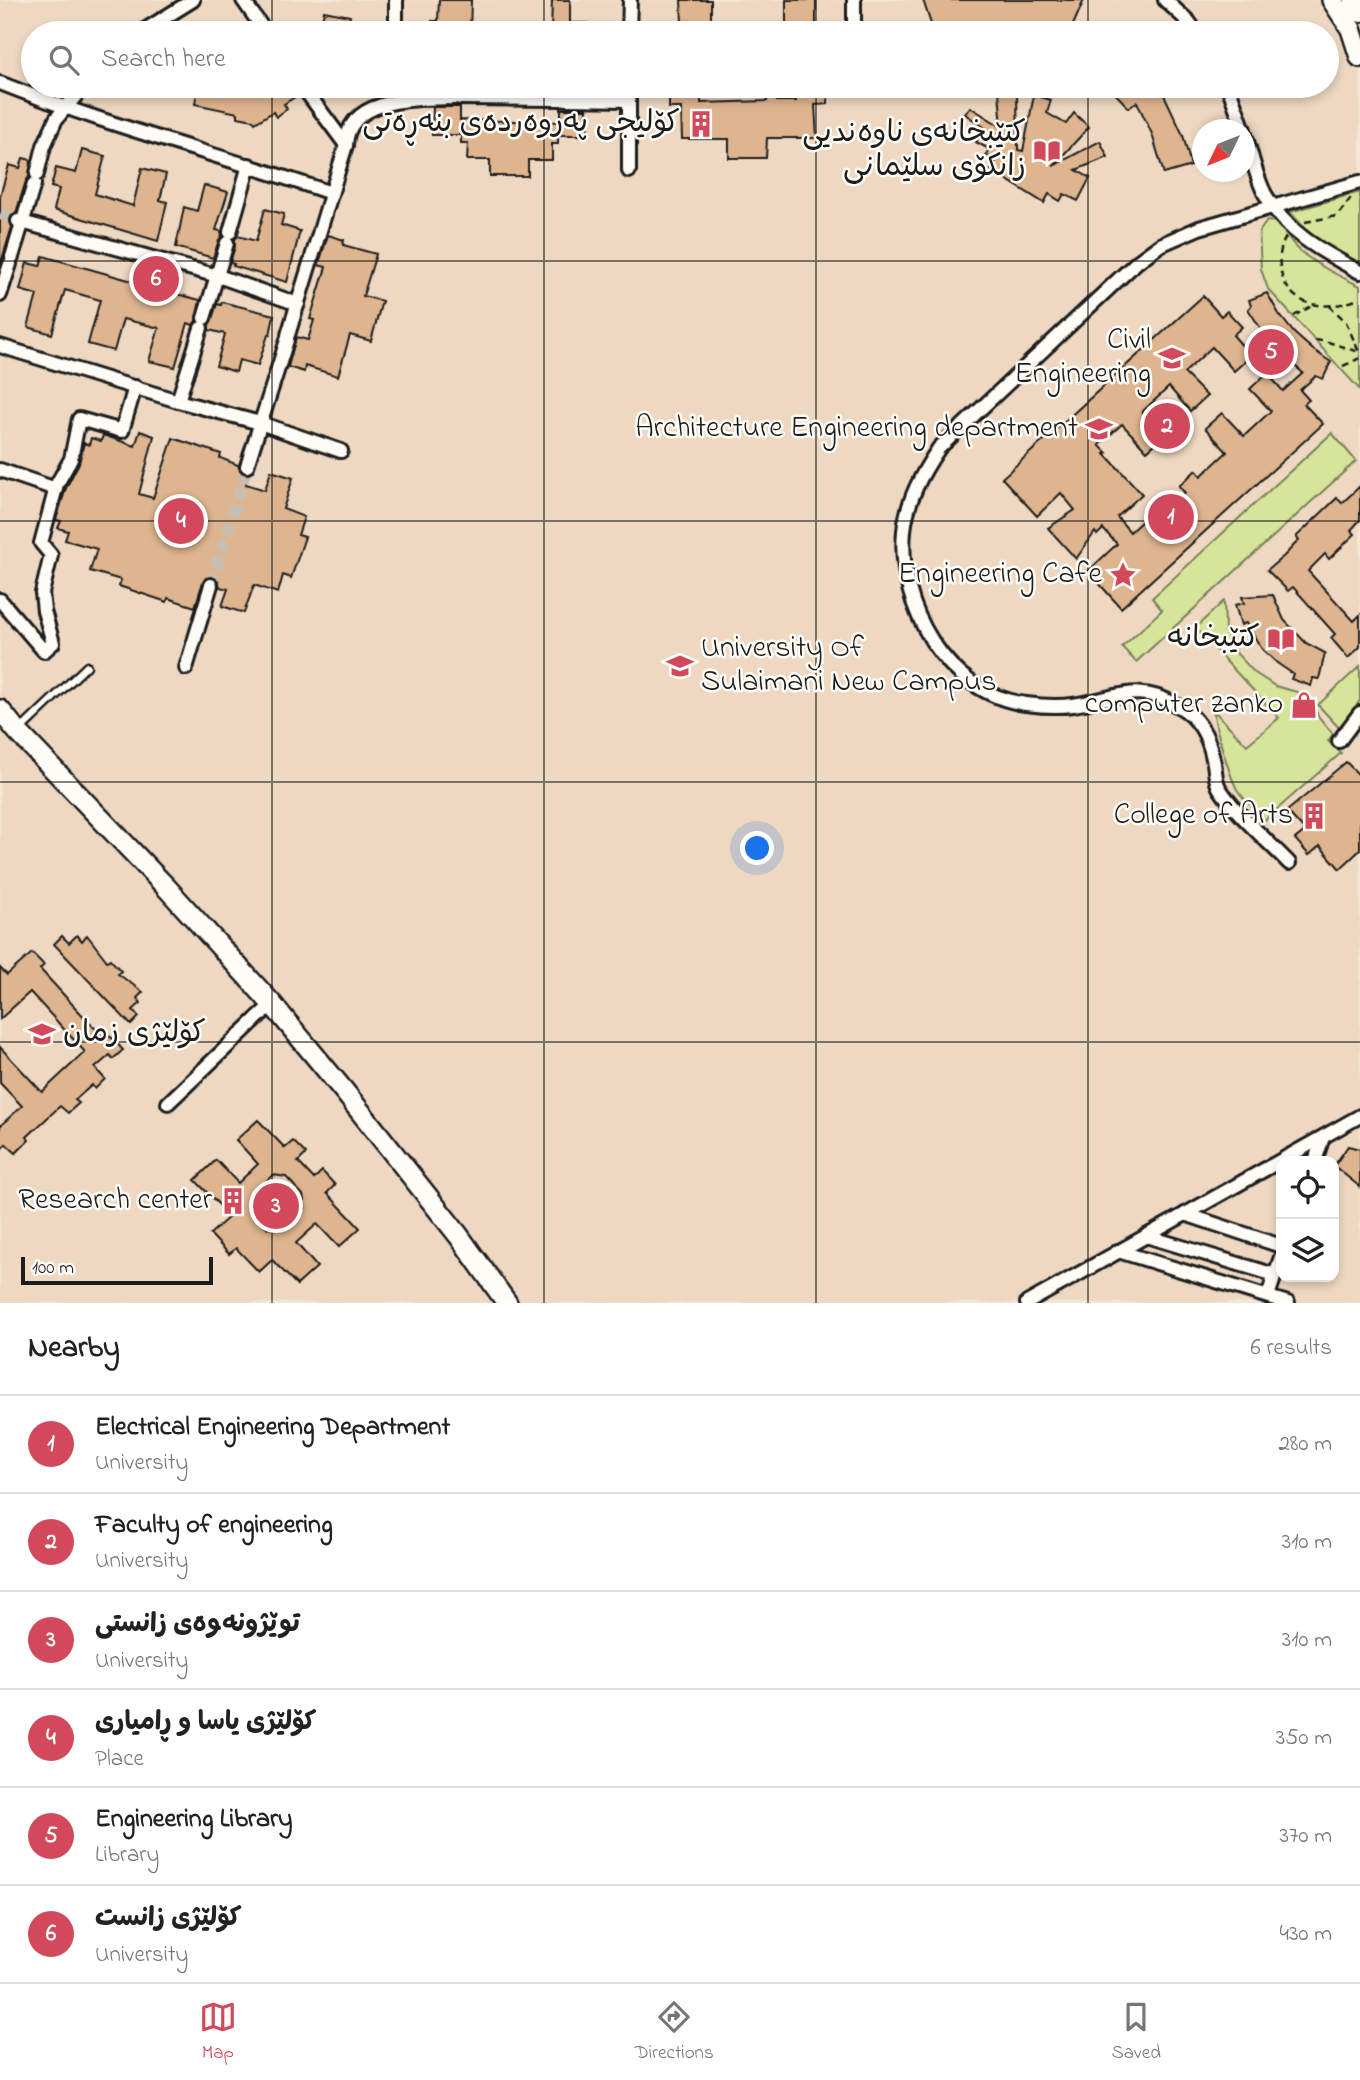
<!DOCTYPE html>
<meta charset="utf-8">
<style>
body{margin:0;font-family:"Indie Flower","Playpen Sans Arabic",sans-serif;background:#f6f6f6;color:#222}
.controls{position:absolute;right:21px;bottom:21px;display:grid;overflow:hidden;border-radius:14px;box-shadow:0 4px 10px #0003}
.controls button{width:63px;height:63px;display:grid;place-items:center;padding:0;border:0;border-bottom:2px solid #e0e0e0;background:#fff;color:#222;font:35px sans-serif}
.compass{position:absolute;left:1192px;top:119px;width:63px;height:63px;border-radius:50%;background:#fff;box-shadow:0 4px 10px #0003;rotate:227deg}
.scale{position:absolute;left:21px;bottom:18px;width:192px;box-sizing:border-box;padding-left:7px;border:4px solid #1c1c1c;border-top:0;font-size:19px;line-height:24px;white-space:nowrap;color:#1c1c1c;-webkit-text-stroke:5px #fdfcf7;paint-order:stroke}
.you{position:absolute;left:758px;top:849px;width:24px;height:24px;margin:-18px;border:5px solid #fff;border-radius:50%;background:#1a73e8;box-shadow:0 0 0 10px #1a73e833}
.badge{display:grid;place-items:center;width:46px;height:46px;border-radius:50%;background:#d1495b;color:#fff;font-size:23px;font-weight:700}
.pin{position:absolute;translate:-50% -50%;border:4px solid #fff;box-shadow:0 2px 7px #0006}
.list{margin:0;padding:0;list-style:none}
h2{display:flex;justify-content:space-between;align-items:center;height:91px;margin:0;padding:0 28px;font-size:30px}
h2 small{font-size:23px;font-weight:400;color:#767676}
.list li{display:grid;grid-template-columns:46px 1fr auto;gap:21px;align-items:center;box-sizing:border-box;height:98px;padding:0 28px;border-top:2px solid #e0e0e0}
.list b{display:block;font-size:26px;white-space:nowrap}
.list p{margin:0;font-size:23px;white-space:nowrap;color:#767676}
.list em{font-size:23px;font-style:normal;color:#767676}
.icon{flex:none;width:38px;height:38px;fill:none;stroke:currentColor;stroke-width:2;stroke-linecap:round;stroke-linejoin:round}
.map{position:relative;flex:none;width:1360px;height:1303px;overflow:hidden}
.search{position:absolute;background:#fff;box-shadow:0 4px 10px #0003;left:21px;right:21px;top:21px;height:77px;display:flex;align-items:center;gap:18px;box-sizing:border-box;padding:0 24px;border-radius:38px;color:#767676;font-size:26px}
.sheet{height:679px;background:#fff}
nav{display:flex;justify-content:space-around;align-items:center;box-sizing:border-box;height:98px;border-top:2px solid #e0e0e0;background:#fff;font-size:19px;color:#767676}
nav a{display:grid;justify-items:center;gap:4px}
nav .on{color:#d1495b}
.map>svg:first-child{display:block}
</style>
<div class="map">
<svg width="1360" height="1303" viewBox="0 0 1360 1303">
<rect width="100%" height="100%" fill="#f4e7d8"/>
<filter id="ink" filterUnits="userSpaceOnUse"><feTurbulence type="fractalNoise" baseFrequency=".0143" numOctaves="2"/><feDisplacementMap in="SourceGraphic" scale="14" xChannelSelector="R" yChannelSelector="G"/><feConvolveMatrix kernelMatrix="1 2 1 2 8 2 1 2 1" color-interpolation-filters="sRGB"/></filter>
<g filter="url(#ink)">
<path fill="#eed8c2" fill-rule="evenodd" d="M 0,0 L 1360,0 L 1360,1303 L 0,1303 ZM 33,33 L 1327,33 L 1327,86 L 33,86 ZM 1202,130 L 1244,130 L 1244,172 L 1202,172 ZM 1281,1161 L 1334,1161 L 1334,1277 L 1281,1277 Z"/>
<g fill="#d6e599" stroke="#79805a" stroke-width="2">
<polygon points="1360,192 1360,265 1327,247 1311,235 1290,212"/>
<path d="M 1267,221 L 1277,222 L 1285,228 C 1290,254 1337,275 1360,286 L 1360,390 L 1268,289 L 1261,269 L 1259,232 Z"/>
<polygon points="1332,433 1356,461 1136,662 1122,647 1162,610 1152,598"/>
<path d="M 1224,601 L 1225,630 L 1237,654 L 1255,673 L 1275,686 L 1308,695 L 1318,716 L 1333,734 L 1328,741 L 1341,753 L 1265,820 C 1256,811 1245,801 1238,791 C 1231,780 1213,722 1214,711 L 1247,745 L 1279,718 L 1195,628 Z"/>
<polygon points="1360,666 1360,700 1342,731 1318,705"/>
</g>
<g fill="#dfb58f" stroke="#1c1c1c" stroke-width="2" fill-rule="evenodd">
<polygon points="439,0 471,0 470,33 433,33 432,21 438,21"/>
<polygon points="552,0 570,0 570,23 588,23 588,33 551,33"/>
<polygon points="681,0 711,0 711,33 695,33 695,21 682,22"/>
<rect x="786" y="0" width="30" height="33"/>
<polygon points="923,0 1084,0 1070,32 1054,28 1053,33 934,33"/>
<polygon points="324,11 350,16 347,33 319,33"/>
<polygon points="198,86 239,86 254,88 256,86 297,86 298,95 284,104 287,109 276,117 273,112 255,123 253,120 238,117 238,113 195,104"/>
<polygon points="1108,86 1160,86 1183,135 1191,166 1164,174 1152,134 1137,102 1129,108"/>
<polygon points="828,88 828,104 815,105 817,138 767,138 766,158 729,158 729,139 682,139 681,108 669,108 669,91 701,90 701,103 767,101 767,98 777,98 777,101 796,101 796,89"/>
<polygon points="999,92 1017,92 1018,150 1023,151 1034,95 1051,100 1047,113 1066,124 1074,113 1089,127 1053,166 1100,141 1108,157 1076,170 1090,178 1078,201 1064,194 1060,201 1049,194 1044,203 991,170 996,161 986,155 989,149 976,142 984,127 965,114 970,107 1002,127"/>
<polygon points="433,107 460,107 460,120 561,122 561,109 587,109 588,135 558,135 558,144 552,144 552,160 528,160 528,176 490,176 490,160 467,160 468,143 461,143 461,135 432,135"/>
<polygon points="82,150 105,156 95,194 133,206 142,168 166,174 160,200 167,202 158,241 54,210 59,189 51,187 56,168 76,173"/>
<polygon points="23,158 31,160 29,177 26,181 16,213 10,218 12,227 0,266 0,196 9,165 20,168"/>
<polygon points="204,185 228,192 216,230 221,231 222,236 219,240 213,258 176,247 184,207 197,211"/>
<polygon points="265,209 284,214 281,225 300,231 287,282 233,266 234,264 230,263 235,246 235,239 238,236 256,241"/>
<polygon points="328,235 344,240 343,245 376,254 363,296 382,301 371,341 350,335 338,376 305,366 304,372 288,367 296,337 308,340 314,320 310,319 326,267 318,265 319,263"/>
<polygon points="43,256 143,284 140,293 163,300 165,291 200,300 196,321 193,325 188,323 175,367 149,361 159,328 123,319 114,351 88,344 100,300 65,290 52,334 28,327 37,295 20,290 27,263 40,266"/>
<polygon points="1267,293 1279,314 1294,333 1312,349 1331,362 1323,379 1316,376 1300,390 1309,400 1304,404 1323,424 1121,608 1088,571 1117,544 1103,529 1097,535 1095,532 1076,559 1048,528 1075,510 1061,493 1037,516 1002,478 1203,296 1221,316 1227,311 1242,327 1233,335 1251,356 1234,371 1212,347 1184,373 1207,396 1196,406 1190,411 1169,387 1142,412 1164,436 1147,451 1122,424 1099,445 1107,453 1105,454 1142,494 1117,517 1130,532 1157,507 1163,514 1185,493 1179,486 1196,470 1201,476 1227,452 1205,428 1222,413 1244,436 1271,411 1250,389 1267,373 1283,391 1303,373 1272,346 1248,309 1251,306 1249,300"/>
<polygon points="222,302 274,315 270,335 268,335 258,365 239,360 236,372 216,366 225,334 209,330 209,325 217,304 221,305"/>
<polygon points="140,431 154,436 139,494 153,498 173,438 221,454 220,458 238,465 241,472 249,474 246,484 265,490 271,471 293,478 283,509 304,517 298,535 305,537 291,578 283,575 278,593 254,585 244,613 222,606 228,589 220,587 218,580 213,577 206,578 203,582 195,607 168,598 167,602 119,586 121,580 90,571 97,549 65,540 68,531 58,528 61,521 56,520 66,488 79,463 84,443 89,445 91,438 101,441 103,435 135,446"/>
<polygon points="1360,486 1360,520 1351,530 1355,534 1329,559 1325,554 1308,571 1354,621 1360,615 1360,647 1348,658 1331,638 1335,634 1293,587 1288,591 1267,570 1284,556 1299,540 1296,537 1337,498 1342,503"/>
<polygon points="1273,595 1284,620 1306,643 1325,653 1319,679 1313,678 1311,686 1291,679 1293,674 1277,663 1262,649 1246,623 1241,625 1235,605 1244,603 1242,597"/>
<polygon points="1346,762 1360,776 1360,850 1340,869 1320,846 1309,855 1295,839 1305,831 1287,811"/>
<polygon points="77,935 82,941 87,935 107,961 110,959 121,971 118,974 143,992 137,998 141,1003 133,1010 139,1017 131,1025 54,944 62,936 69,943"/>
<polygon points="32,953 44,965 40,969 73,1005 104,1038 108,1034 123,1050 113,1059 110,1055 95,1068 105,1079 95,1089 92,1085 75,1100 79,1103 68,1113 60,1106 27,1137 29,1140 16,1153 6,1144 0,1150 0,1126 22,1106 0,1083 0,1047 42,1092 85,1052 30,992 0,1019 0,968 7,975"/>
<path d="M 258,1120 L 285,1148 L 293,1141 L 306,1154 L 298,1162 L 314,1179 L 322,1171 L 335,1185 L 327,1193 L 360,1228 L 339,1247 L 317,1224 L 296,1243 L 317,1267 L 297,1285 L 272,1260 L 259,1272 L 236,1248 L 229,1254 L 210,1234 L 230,1216 L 195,1180 L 216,1160 L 238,1183 L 258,1164 L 236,1140 ZM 273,1175 L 286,1177 L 303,1195 L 305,1208 L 282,1229 L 268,1228 L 250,1207 L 250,1195 Z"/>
<polygon points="1348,1146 1360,1149 1360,1187 1334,1166"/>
</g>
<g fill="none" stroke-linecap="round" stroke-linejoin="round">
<g stroke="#c9beb2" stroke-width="12" stroke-dasharray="12 6" stroke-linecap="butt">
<polyline points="0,214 18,221"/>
<polyline points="211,585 247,466"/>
</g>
<defs>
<polyline id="lane" points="19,731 87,666"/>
<g id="street">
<polyline points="243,0 266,33"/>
<polyline points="1165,0 1189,22 1197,33"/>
<polyline points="140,33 193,0"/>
<polyline points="396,33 396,0"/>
<polyline points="629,33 630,0"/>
<polyline points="854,33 854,0"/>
<path d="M 0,83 C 108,126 221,155 331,193"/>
<polyline points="1228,86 1244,130"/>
<polyline points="305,90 346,145"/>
<polyline points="460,98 561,99"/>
<polyline points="566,99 629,100"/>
<path d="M 1244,131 C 1251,152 1255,175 1265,194 C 1286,233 1323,252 1360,272"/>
<polyline points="629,171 629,86"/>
<polyline points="37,174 44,146 56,119 84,86"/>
<polyline points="18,221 218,276 298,304"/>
<polyline points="230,232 249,165"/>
<polyline points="12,257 34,184"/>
<path d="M 312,257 L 346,145 C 348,96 418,99 454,98"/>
<polyline points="0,295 10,264"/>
<polyline points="204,318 227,243"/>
<polyline points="288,335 310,263"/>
<polyline points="0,346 178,401 260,423 341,451"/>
<polyline points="178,401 201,328"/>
<polyline points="247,466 287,340"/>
<polyline points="0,470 56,489"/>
<polyline points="0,600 44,651 53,643 44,611 42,593 51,555 41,543 57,484 71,459 79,419 122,431 135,387"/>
<polyline points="186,668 211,585"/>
<polyline points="1339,741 1360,713"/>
<path d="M 1289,863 C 1267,840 1238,816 1220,789 C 1214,780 1216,769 1213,759 C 1209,738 1199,718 1180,707 C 1137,681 1116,699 1073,705 C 1058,707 1041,706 1026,704 C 946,694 897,605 904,531 C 907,500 922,473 939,448 L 1137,262 L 1160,245 L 1199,228 L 1360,182"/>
<polyline points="168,1103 272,1004"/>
<polyline points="1315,1161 1323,1137"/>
<polyline points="1185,1214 1281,1246"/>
<polyline points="1146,1236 1275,1275"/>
<polyline points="1118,1251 1288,1303"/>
<polyline points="1268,1296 1281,1257"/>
<polyline points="1027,1303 1360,1116"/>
</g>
<g id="secondary">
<polyline points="1332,0 1351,29 1360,57"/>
<polyline points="1354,0 1360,12"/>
<polyline points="0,710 18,732 166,887 272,1004 344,1091 459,1236 507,1303"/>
</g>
</defs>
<use href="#lane" stroke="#1c1c1c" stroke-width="11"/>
<use href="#street" stroke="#1c1c1c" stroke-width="18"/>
<use href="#secondary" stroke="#1c1c1c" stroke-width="24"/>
<g stroke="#1c1c1c" stroke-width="2.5" stroke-dasharray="7 5" stroke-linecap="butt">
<polyline points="1305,222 1337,216 1351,198"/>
<path d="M 1286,237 C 1274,257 1279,288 1301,300 C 1317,309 1344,306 1360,298"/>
<polyline points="1329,305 1346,322 1359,352"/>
<polyline points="1294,316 1315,304"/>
<polyline points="1315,340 1328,342 1359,352"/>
<polyline points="1343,366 1360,358"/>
</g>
<use href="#lane" stroke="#fdfcf7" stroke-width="6"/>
<use href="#street" stroke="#fdfcf7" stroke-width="12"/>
<use href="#secondary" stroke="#fdfcf7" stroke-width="19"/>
</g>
</g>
<path fill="none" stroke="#1c1c1c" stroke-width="2" stroke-opacity="0.55" d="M 272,0 L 272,33M 544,0 L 544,33M 816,0 L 816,33M 1088,0 L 1088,33M 272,86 L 272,1303M 544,86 L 544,1303M 816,86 L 816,1303M 1088,86 L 1088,1303M 0,261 L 1360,261M 0,521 L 1360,521M 0,782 L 1360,782M 0,1042 L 1360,1042"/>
<defs>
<symbol id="building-bare" viewBox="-9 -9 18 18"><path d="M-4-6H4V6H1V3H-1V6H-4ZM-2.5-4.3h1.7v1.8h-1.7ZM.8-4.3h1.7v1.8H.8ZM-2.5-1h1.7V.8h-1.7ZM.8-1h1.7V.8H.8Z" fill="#d1495b" stroke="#fdfcf7" stroke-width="2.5" paint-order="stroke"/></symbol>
<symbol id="library-bare" viewBox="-9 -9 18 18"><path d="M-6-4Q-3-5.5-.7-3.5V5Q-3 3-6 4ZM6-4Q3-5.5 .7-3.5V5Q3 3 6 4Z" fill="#d1495b" stroke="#fdfcf7" stroke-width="2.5" paint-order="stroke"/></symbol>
<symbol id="university-bare" viewBox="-9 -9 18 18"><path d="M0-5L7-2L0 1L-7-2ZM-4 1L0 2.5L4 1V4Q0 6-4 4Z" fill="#d1495b" stroke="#fdfcf7" stroke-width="2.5" paint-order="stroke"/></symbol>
<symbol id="sight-bare" viewBox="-9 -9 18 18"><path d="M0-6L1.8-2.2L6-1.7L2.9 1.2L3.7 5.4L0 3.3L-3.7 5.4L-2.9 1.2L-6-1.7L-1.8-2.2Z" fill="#d1495b" stroke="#fdfcf7" stroke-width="2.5" paint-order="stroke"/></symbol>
<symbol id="shop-bare" viewBox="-9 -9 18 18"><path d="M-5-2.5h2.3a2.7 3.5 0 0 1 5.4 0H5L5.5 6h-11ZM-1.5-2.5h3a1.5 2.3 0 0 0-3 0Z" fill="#d1495b" stroke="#fdfcf7" stroke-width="2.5" paint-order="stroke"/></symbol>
</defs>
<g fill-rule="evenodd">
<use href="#building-bare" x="682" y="105" width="38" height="38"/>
<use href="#library-bare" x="1028" y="132" width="38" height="38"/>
<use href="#university-bare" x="1153" y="339" width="38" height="38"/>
<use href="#university-bare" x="1080" y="410" width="38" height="38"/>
<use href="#sight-bare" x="1104" y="556" width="38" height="38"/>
<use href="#library-bare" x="1262" y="620" width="38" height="38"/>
<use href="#university-bare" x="661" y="647" width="38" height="38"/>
<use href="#shop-bare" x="1285" y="686" width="38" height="38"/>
<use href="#building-bare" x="1295" y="797" width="38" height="38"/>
<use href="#university-bare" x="23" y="1015" width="38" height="38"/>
<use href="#building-bare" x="214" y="1182" width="38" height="38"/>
</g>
<g text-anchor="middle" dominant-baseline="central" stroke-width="5" stroke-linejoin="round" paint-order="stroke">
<g font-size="30" fill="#1c1c1c" stroke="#fdfcf7" text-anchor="end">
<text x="680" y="124">کۆلیجی پەروەردەی بنەڕەتی</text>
<text x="1026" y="134">کتێبخانەی ناوەندیی<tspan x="1026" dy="34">زانکۆی سلێمانی</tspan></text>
<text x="1151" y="341">Civil<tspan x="1151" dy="34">Engineering</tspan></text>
<text x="1078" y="429">Architecture Engineering department</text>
<text x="1102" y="575">Engineering Cafe</text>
<text x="1260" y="639">کتێبخانە</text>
<text x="701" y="649" text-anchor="start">University Of<tspan x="701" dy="34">Sulaimani New Campus</tspan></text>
<text x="1283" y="705">computer zanko</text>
<text x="1293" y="816">College of Arts</text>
<text x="63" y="1034" text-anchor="start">کۆلێژی زمان</text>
<text x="212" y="1201">Research center</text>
</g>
</g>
</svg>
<div class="controls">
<button><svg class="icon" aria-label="locate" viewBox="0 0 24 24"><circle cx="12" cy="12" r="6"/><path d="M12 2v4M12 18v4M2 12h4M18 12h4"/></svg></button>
<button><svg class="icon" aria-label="layers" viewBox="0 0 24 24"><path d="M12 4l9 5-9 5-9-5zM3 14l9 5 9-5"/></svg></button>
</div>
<svg class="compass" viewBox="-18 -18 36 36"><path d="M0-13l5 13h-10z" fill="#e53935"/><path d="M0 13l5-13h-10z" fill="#767676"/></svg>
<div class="scale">100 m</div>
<div class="you"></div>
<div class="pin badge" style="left:1171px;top:517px">1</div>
<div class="pin badge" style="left:1167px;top:426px">2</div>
<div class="pin badge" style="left:276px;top:1206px">3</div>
<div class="pin badge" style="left:181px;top:521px">4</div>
<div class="pin badge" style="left:1271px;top:352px">5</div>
<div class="pin badge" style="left:156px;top:279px">6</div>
<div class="search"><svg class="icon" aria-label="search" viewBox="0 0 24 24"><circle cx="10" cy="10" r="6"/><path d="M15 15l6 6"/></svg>Search here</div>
</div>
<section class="sheet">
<h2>Nearby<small>6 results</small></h2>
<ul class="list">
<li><span class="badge">1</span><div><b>Electrical Engineering Department</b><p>University</p></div><em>280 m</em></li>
<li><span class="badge">2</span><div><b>Faculty of engineering</b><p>University</p></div><em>310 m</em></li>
<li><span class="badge">3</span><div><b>توێژونەوەی زانستی</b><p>University</p></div><em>310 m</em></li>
<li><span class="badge">4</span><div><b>کۆلێژی یاسا و ڕامیاری</b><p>Place</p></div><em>350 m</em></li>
<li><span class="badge">5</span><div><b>Engineering Library</b><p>Library</p></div><em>370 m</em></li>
<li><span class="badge">6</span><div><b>کۆلێژی زانست</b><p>University</p></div><em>430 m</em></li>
</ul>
</section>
<nav>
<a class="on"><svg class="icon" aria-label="map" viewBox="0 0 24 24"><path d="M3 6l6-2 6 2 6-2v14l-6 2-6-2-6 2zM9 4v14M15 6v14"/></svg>Map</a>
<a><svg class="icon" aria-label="directions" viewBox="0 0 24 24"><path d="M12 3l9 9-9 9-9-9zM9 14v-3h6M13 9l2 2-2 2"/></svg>Directions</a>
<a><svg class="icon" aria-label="saved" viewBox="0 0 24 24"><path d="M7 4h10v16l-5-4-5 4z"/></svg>Saved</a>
</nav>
